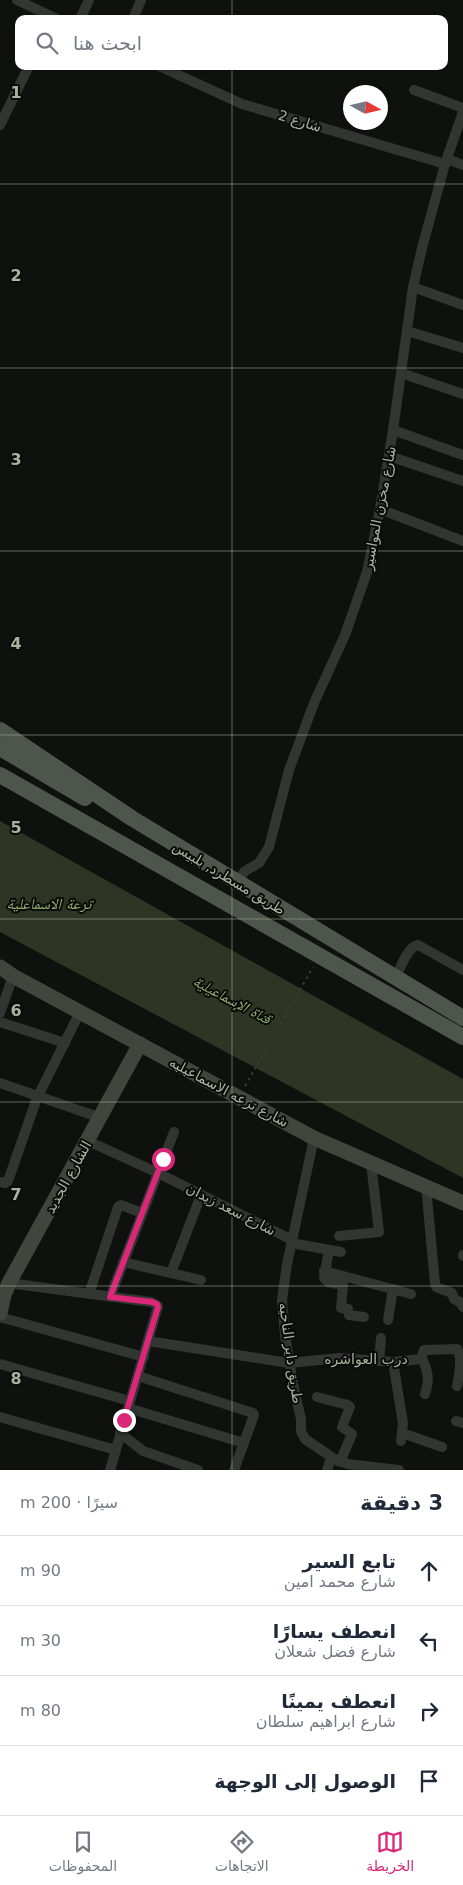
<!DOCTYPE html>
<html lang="ar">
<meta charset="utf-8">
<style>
body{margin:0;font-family:"DejaVu Sans","Noto Naskh Arabic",sans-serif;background:#f6f6f7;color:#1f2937;direction:rtl}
.compass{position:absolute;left:343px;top:85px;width:45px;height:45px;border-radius:50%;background:#fff;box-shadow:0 1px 4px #0004;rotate:98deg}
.stop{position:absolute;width:15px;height:15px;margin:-11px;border:4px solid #db2777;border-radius:50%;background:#fff}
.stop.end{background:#db2777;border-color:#fff;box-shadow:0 1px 5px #0008}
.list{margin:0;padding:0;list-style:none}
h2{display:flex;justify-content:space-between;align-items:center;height:65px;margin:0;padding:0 20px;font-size:21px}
h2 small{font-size:16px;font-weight:400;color:#747a83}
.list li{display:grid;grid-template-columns:32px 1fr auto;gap:15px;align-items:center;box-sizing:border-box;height:70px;padding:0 20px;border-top:1px solid #e0e1e3}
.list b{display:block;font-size:19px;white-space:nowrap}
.list p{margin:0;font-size:16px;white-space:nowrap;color:#747a83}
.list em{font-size:16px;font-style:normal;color:#747a83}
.icon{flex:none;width:28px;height:28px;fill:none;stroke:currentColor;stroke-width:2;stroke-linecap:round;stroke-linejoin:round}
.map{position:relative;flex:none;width:463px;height:1470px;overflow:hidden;direction:ltr}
.search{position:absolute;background:#fff;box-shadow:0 1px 4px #0004;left:15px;right:15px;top:15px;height:55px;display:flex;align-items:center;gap:12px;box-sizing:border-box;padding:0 18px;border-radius:10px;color:#747a83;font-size:19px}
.sheet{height:345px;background:#fff}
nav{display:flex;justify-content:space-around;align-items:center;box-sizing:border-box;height:70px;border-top:1px solid #e0e1e3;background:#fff;font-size:14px;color:#747a83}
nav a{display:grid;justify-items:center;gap:2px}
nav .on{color:#db2777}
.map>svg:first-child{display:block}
</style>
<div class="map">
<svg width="463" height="1470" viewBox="0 0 463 1470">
<rect width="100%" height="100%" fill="#0f110f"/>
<polygon fill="#2f3525" points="0,821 463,1079 463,1178 0,932"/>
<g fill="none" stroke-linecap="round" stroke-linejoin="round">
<polyline stroke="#383d36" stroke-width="2" stroke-dasharray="2.5 4" stroke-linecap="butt" points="245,1086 313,967"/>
<g stroke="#313630" stroke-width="10">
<polyline points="17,0 57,19"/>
<polyline points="80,19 89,0"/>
<polyline points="133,19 141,0"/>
<polyline points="159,66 242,104 445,164"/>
<polyline points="414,90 463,108"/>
<polyline points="0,125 29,66"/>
<polyline points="447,159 463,165"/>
<polyline points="413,287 463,305"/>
<polyline points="407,331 463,348"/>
<polyline points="401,373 463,394"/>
<polyline points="393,430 463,455"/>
<polyline points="389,456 463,481"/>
<polyline points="380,509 463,541"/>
<polyline points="237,882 245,871 259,863 269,847 289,770 314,703 345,635 367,572 380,509 393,430 413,287 422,248 445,164 463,112"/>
<path d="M 395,979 C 400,969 407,947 418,945 L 463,970"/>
<polyline points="0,1013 13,976"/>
<polyline points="0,1022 65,1043"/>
<polyline points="0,1083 101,1118"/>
<polyline points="314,1138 287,1264 282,1300 285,1335 293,1384 301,1419 301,1431 305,1439 336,1460 348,1464 399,1470"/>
<polyline points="88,1141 158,1173 292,1240"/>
<polyline points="0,1182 5,1183 8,1181 37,1098 80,1012"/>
<polyline points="426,1186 435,1284 436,1287 452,1293 454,1299 460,1302 463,1307"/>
<polyline points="339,1236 379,1232 371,1163"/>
<polyline points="291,1243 341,1252"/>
<polyline points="329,1250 324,1278 328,1282 343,1285 341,1308 348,1309 349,1315 364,1317"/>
<polyline points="463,1256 463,1255"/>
<polyline points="123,1262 201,1280"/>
<polyline points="324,1271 411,1294"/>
<polyline points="171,1273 201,1195"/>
<polyline points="9,1283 151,1302 158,1306 110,1470"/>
<polyline points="89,1294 118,1207 121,1205 142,1213"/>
<polyline points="110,1297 174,1132"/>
<polyline points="0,1317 144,1357"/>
<polyline points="388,1320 393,1289"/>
<path d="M 148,1341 L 289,1363 L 339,1358 L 393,1362 L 421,1359 L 424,1350 L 457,1349 C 463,1358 459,1376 457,1386"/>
<path d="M 422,1358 C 428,1372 430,1379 425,1394"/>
<polyline points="379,1361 381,1338"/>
<polyline points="393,1362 403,1423 401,1441"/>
<polyline points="0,1364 130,1401"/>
<polyline points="138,1376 253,1413 254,1415 234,1470"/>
<polyline points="317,1397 348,1405 350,1407 342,1427 352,1434 340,1462"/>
<polyline points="128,1408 244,1443"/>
<polyline points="0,1417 116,1450"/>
<polyline points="456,1421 463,1423"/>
<polyline points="120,1433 143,1451 198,1470"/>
<polyline points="402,1433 442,1447"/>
<polyline points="327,1470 331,1458"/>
</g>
<g stroke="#40463e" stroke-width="15">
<polyline points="0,967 13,976 314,1138 463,1203"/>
<polyline points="0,1313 4,1295 9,1283 140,1044"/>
</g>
<g stroke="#4e554c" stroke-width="16">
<polyline points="0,730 133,819 463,1018"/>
<polyline points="0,748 85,798"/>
<polyline points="0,775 463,1037"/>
</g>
</g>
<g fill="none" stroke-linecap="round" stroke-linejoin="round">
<polyline stroke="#db2777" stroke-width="6" points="124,1420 158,1307 157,1304 152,1302 110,1297 163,1159"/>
</g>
<path fill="none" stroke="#a7b39f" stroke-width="1" stroke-opacity="0.55" d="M 232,0 L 232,19M 232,66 L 232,1470M 0,184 L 463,184M 0,368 L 463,368M 0,551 L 463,551M 0,735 L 463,735M 0,919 L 463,919M 0,1102 L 463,1102M 0,1286 L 463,1286"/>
<g text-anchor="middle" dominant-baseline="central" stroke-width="4" stroke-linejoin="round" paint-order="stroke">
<g font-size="14" fill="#a7b39f" stroke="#0a0c0a">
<text transform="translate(300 121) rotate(17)">شارع 2</text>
<text transform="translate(379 508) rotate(-79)">شارع مخزن المواسير</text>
<text transform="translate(229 878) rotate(31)">طريق مسطرد, بلبيس</text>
<text transform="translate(229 1092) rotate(28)">شارع ترعه الاسماعيليه</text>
<text transform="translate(68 1177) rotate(-61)">الشارع الجديد</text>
<text transform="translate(231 1209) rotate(27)">شارع سعد زيدان</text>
<text transform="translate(291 1353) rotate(82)">طريق داير الناحيه</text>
<text x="366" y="1359">درب العواشره</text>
</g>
<g font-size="15" font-style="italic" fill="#99b272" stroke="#0a0c0a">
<text x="49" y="904">ترعة الاسماعلية</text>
<text transform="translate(232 1000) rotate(28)">قناة الإسماعيلية</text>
</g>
</g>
<g font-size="16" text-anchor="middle" font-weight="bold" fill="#a7b39f" stroke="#0a0c0a" stroke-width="4" stroke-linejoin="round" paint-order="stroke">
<text x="16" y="98">1</text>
<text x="16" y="281">2</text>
<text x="16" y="465">3</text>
<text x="16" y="649">4</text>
<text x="16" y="833">5</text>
<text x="16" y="1016">6</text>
<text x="16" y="1200">7</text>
<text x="16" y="1384">8</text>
</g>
</svg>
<svg class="compass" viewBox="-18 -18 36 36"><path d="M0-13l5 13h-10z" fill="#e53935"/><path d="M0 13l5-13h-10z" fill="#747a83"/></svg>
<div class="stop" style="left:163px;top:1159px"></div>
<div class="stop end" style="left:124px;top:1420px"></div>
<div class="search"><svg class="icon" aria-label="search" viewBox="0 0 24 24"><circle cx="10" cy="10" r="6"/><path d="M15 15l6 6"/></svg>ابحث هنا</div>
</div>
<section class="sheet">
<h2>3 دقيقة<small>سيرًا · 200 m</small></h2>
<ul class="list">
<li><svg class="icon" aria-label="ahead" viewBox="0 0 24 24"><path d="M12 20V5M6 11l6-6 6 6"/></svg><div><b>تابع السير</b><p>شارع محمد امين</p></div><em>90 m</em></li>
<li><svg class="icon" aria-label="left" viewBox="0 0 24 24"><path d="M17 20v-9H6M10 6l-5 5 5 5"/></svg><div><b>انعطف يسارًا</b><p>شارع فضل شعلان</p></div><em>30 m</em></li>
<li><svg class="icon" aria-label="right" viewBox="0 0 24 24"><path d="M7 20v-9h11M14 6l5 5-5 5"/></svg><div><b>انعطف يمينًا</b><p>شارع ابراهيم سلطان</p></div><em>80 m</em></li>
<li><svg class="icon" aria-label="arrive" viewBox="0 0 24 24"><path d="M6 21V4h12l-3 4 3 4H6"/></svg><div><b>الوصول إلى الوجهة</b></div></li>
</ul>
</section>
<nav>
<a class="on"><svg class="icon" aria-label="map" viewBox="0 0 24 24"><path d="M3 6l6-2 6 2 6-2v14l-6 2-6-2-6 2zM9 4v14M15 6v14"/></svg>الخريطة</a>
<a><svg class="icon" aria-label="directions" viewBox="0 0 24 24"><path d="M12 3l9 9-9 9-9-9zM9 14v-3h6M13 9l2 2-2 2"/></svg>الاتجاهات</a>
<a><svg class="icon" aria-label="saved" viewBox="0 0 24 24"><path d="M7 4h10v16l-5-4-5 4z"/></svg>المحفوظات</a>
</nav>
